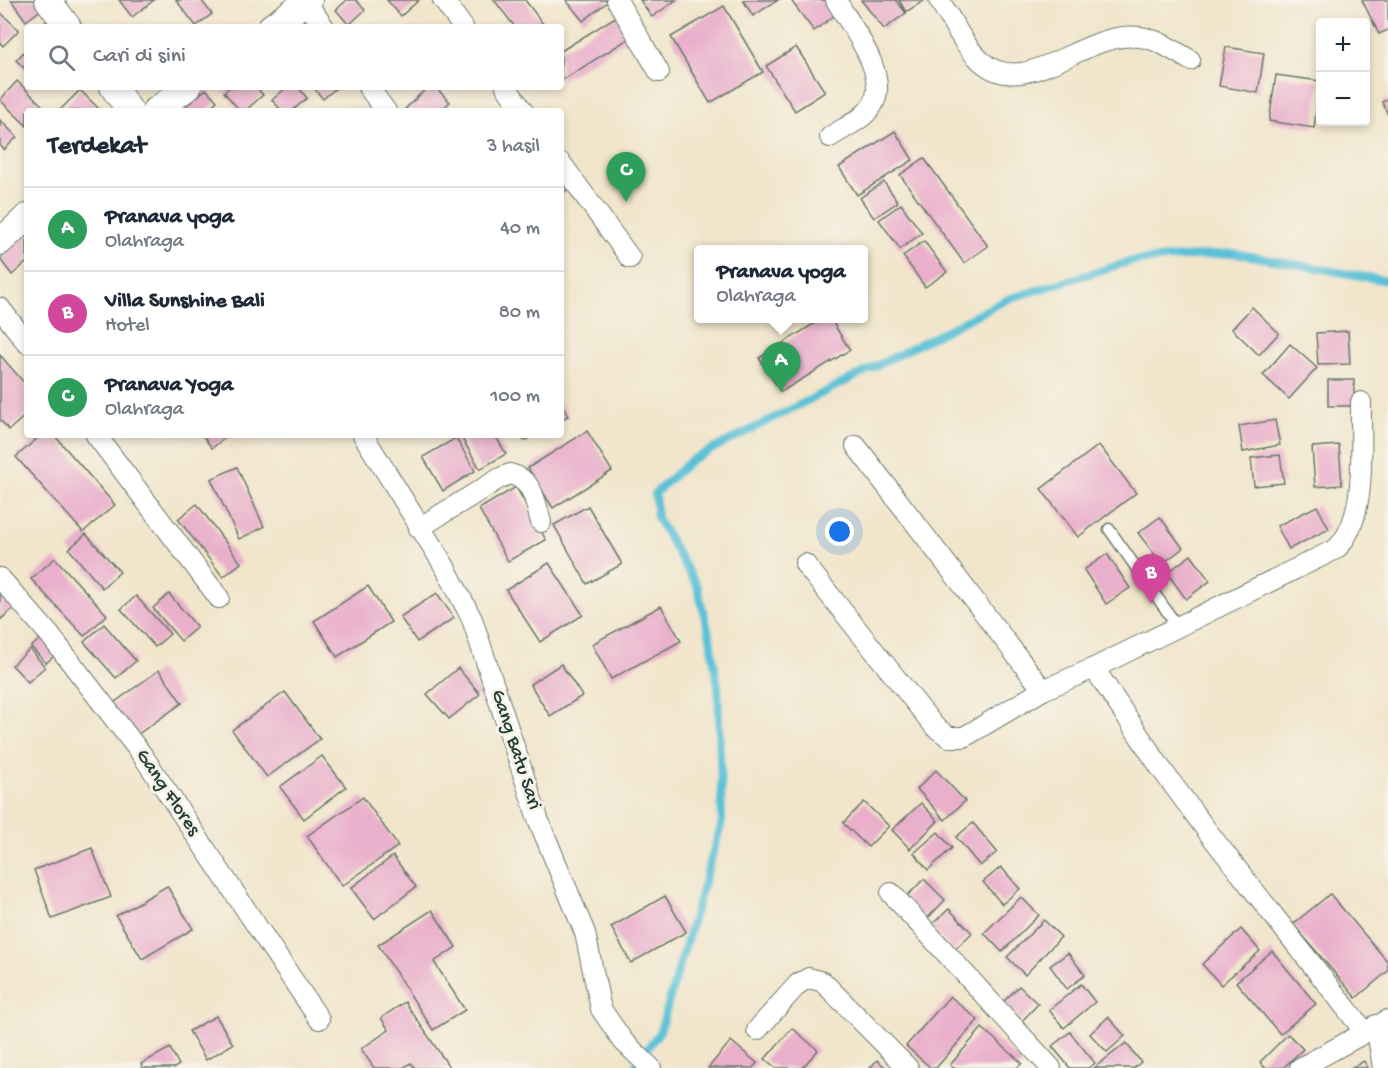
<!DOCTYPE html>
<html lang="id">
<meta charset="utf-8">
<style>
body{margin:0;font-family:"Gochi Hand",sans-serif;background:#f6f6f7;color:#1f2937}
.controls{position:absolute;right:18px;top:18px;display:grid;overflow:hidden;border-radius:6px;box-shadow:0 3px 9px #0003}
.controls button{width:54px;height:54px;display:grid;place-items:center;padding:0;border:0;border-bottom:2px solid #e0e1e3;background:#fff;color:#1f2937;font:30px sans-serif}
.you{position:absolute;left:840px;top:532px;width:21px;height:21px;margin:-15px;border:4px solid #fff;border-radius:50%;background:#1a73e8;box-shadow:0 0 0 9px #1a73e833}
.badge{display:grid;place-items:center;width:39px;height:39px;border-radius:50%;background:#0f766e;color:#fff;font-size:20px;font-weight:700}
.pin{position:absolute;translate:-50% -50px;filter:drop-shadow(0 2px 3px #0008)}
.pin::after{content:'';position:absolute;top:32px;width:21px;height:18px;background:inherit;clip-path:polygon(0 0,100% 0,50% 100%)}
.popup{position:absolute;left:694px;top:245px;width:174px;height:78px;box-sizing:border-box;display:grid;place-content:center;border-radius:6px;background:#fff;filter:drop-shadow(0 2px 4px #0005);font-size:20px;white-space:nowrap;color:#747a83}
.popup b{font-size:22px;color:#1f2937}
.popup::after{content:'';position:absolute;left:50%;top:100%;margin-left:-12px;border:12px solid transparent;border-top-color:#fff}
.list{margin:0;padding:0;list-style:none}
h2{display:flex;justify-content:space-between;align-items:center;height:78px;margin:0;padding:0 24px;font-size:26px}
h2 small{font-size:20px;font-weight:400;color:#747a83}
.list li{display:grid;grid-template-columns:39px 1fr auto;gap:18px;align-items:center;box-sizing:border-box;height:84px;padding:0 24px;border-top:2px solid #e0e1e3}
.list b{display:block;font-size:22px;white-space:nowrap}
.list p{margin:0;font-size:20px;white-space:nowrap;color:#747a83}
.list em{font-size:20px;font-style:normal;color:#747a83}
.icon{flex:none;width:33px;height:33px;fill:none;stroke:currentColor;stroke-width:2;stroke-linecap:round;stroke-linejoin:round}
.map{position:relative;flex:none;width:1388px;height:1068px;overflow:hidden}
.search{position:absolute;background:#fff;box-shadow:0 3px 9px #0003;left:24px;top:24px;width:540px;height:66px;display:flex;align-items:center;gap:15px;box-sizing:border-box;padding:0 21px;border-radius:6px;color:#747a83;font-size:22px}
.panel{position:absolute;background:#fff;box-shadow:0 3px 9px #0003;left:24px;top:108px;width:540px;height:330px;border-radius:6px}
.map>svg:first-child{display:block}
</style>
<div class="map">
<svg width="1388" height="1068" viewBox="0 0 1388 1068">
<rect width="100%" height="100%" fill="#f7f3e8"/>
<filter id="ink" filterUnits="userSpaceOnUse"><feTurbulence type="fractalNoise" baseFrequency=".0167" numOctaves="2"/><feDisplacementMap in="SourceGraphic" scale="12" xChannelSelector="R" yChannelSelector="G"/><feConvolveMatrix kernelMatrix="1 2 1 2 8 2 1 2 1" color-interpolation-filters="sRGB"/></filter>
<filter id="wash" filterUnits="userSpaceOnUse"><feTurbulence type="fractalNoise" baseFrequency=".008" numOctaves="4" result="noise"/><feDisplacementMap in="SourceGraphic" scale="24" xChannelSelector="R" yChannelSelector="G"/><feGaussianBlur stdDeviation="1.35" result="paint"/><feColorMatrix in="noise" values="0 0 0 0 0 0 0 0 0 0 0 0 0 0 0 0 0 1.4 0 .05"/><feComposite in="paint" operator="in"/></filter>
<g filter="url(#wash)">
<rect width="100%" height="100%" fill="#f1e5cb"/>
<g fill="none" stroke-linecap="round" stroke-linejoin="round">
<polyline stroke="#5ac1d7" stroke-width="8" points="634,1068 660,1031 722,822 718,686 710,637 697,586 657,518 655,493 691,460 1008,299 1132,261 1234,253 1388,281"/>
</g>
<g id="blocks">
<g fill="#e9afcb">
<polygon points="11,0 36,0 42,9 26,21"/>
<polygon points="119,0 154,0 132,17"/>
<polygon points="176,0 201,0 212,14 196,26"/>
<polygon points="347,0 356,0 365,10 349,25 336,10"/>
<polygon points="387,0 419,0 401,16"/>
<polygon points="494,0 525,0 544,25 515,27"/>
<polygon points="566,0 610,0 583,21"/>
<polygon points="640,0 676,0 652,17"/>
<polygon points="743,0 778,0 753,16"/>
<polygon points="795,0 829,0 839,12 814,31 792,2"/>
<polygon points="861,0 896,0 906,13 884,29"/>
<polygon points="899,0 925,0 906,12"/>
<polygon points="1362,0 1388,0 1388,30 1379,34"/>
<polygon points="724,6 763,72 710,103 671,37"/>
<polygon points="0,12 19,30 3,46 0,43"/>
<polygon points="620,14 633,36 561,81 561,51"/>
<polygon points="51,18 58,27 39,27"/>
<polygon points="796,47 825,92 795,111 766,66"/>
<polygon points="1226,47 1264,53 1258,93 1219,86"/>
<polygon points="27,49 27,71 16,60"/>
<polygon points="1276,75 1320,81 1314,128 1269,121"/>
<polygon points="17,81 44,107 41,111 27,111 27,126 0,100"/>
<polygon points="230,87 256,87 263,95 245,111 240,111 224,92"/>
<polygon points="287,87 298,87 307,98 292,111 282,111 272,100"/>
<polygon points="313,87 337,87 323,99"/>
<polygon points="428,87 435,87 450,102 440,111 407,111 405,109"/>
<polygon points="206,89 217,101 206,111 190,111 186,106"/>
<polygon points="80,90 101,111 59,111"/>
<polygon points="1388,99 1388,115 1382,102"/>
<polygon points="0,120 17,137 4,150 0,145"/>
<polygon points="895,131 913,160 857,195 839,167"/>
<polygon points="924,158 988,246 964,263 900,175"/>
<polygon points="561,181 568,189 561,195"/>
<polygon points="884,182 898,202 874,218 860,198"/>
<polygon points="901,204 922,233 900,249 879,220"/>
<polygon points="27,235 27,262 12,275 0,259"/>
<polygon points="924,241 947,272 925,287 903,256"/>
<polygon points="1252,307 1279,333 1259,355 1232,329"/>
<polygon points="823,318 830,318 850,350 781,392 759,358"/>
<polygon points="1348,331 1350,364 1318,365 1316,333"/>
<polygon points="1290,344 1317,368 1289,399 1263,375"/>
<polygon points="0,355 27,386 27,414 9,430 0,420"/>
<rect x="1328" y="380" width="26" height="26"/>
<polygon points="561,403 568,416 561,420"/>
<polygon points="1275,420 1280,445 1243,452 1239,426"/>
<polygon points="587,431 612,471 553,508 528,468"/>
<polygon points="41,435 54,435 115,505 83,532 16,457"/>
<polygon points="202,435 229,435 212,448"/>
<polygon points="460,435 495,435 506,454 480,469"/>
<polygon points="520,435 535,435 524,441"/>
<polygon points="456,438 475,471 443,491 423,457"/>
<polygon points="1099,445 1136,493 1078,537 1041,489"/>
<polygon points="1339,445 1342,485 1315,487 1312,447"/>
<polygon points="1280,455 1284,483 1254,486 1251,458"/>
<polygon points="237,467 264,527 239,539 211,479"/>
<polygon points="516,487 546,540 508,561 479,509"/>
<polygon points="197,504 241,563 223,577 178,519"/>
<polygon points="588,506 622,564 587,584 554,525"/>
<polygon points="1317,506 1329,529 1289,549 1277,526"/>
<polygon points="1160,517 1183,548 1162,564 1138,533"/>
<polygon points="86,534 120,572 102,588 69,549"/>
<polygon points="1107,554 1130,588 1106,604 1084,570"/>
<polygon points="1191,555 1210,581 1186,599 1167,573"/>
<polygon points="55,558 107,615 84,636 31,579"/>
<polygon points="549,563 583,615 540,642 506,590"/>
<polygon points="0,579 21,602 0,620"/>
<polygon points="368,586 391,622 337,657 314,621"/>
<polygon points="437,593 454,618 417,642 400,617"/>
<polygon points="169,594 197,627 181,641 153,608"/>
<polygon points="136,596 170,634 155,647 121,609"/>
<polygon points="661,606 681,641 611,679 592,644"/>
<polygon points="104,624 136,661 116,678 84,642"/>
<polygon points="46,634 60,651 46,663 31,647"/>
<polygon points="30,649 45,667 28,682 12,665"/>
<polygon points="561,664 582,696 550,716 530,684"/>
<polygon points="458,668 480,694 449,719 427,694"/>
<polygon points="159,670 182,703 134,737 111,705"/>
<polygon points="285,692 320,739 267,777 232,730"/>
<polygon points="322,756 346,787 304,819 280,787"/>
<polygon points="936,770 965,801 945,820 917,789"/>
<polygon points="363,797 398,846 342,886 307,836"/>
<polygon points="864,802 889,826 868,847 843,823"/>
<polygon points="921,803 938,821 910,849 892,830"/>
<polygon points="973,823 997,852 980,866 956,837"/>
<polygon points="938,832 952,848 928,870 914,853"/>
<polygon points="92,848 111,897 52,919 34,870"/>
<polygon points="393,856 416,887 374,919 351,888"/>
<polygon points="1001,867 1020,889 1002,904 983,882"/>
<polygon points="924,879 945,900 926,920 904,899"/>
<polygon points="167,886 193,929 142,959 116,916"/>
<polygon points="1330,894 1388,962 1388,971 1356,998 1293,924"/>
<polygon points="665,896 686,932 631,963 611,927"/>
<polygon points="1021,897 1039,915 1002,952 984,933"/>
<polygon points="949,909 972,933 953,951 930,926"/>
<polygon points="432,910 456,947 434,962 465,1010 433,1030 378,945"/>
<polygon points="1044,920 1061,937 1025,975 1007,957"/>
<polygon points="1241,929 1260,951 1221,985 1202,964"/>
<polygon points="1272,951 1316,1004 1280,1034 1236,982"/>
<polygon points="1068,953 1085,975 1067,989 1050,966"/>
<polygon points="1081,984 1095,1002 1064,1028 1049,1010"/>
<polygon points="1019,986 1038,1004 1022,1021 1003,1002"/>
<polygon points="950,996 978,1020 936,1068 931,1068 906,1046"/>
<polygon points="405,1002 450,1068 415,1068 411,1063 403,1068 374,1068 361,1049 389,1030 381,1018"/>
<polygon points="216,1016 233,1044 206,1060 189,1031"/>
<polygon points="1108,1017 1125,1036 1107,1052 1090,1034"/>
<polygon points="792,1028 818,1050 802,1068 776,1068 765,1059"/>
<polygon points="982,1028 1022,1063 1017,1068 953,1068 950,1065"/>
<polygon points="1070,1032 1095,1063 1088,1068 1070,1068 1052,1046"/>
<polygon points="1288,1034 1303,1049 1283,1068 1265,1068 1260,1062"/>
<polygon points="731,1041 757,1063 753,1068 708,1068"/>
<polygon points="1126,1043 1141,1062 1134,1068 1094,1068"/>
<polygon points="170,1048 179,1065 174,1068 143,1068 141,1064"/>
<polygon points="877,1060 886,1068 870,1068"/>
<polygon points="1364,1061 1368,1068 1352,1068"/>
</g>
</g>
</g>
<g filter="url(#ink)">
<use href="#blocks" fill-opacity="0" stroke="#687869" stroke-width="1.5"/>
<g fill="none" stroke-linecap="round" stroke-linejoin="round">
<defs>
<polyline id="service" points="1109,529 1178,627"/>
<g id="minor">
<polyline points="443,0 463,27"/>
<polyline points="617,0 659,72"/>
<path d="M 939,0 C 952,20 963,45 981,61 C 1026,102 1085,29 1140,37 C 1158,39 1174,51 1190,60"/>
<polyline points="306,2 324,27"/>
<polyline points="368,87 386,111"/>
<polyline points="506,87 523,111"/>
<path d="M 830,137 C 843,128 863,120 872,106 C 891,77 851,26 836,0"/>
<polyline points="561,163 630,258"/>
<polyline points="0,308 27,343"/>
<polyline points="96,435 219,598"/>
<polyline points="363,435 445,567 472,619 538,819 585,933 601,1009 623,1041 651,1068"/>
<polyline points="856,446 1043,690"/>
<path d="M 419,528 L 500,478 L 510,474 C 534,480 535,502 541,522"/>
<path d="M 805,564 L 935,727 L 949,737 L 964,737 L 1043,690 L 1094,668 L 1336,549 C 1369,518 1360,445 1361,402"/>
<polyline points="0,578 49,634 143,756 319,1019"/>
<polyline points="1094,668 1162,770 1208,832 1364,1031"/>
<polyline points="891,893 1051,1068"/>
<polyline points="1376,1025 1383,1068"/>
<polyline points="757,1030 798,984 809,978 823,982 908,1068"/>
<polyline points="1300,1068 1388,1020"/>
</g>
<g id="tertiary">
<polyline points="48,0 68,27"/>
<polyline points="271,27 309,0"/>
<polyline points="113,87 130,111"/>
<polyline points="155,111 188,87"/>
<polyline points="0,242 27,217"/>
</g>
</defs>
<use href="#service" stroke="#687869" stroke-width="13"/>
<use href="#minor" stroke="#687869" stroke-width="22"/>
<use href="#tertiary" stroke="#687869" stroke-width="28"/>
<use href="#service" stroke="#fff" stroke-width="10"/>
<use href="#minor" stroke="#fff" stroke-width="20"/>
<use href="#tertiary" stroke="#fff" stroke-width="26"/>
</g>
</g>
<g text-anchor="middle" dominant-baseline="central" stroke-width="6" stroke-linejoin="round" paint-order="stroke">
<g font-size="20" fill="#1f3d34" stroke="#f7f3e8">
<text transform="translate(515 750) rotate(72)">Gang Batu Sari</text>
<text transform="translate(167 793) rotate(56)">Gang Flores</text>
</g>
</g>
</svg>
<div class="controls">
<button>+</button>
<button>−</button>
</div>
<div class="you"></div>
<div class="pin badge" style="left:781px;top:392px;background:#2e9e5b">A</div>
<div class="popup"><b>Pranava yoga</b>Olahraga</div>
<div class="pin badge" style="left:1151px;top:604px;background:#d1479c">B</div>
<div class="pin badge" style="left:626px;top:202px;background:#2e9e5b">C</div>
<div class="search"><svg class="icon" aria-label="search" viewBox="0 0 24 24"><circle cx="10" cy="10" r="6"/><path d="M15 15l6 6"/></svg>Cari di sini</div>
<section class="panel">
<h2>Terdekat<small>3 hasil</small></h2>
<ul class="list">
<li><span class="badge" style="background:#2e9e5b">A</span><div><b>Pranava yoga</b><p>Olahraga</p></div><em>40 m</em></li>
<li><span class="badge" style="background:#d1479c">B</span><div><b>Villa Sunshine Bali</b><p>Hotel</p></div><em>80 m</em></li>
<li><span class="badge" style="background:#2e9e5b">C</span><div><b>Pranava Yoga</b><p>Olahraga</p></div><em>100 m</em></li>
</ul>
</section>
</div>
